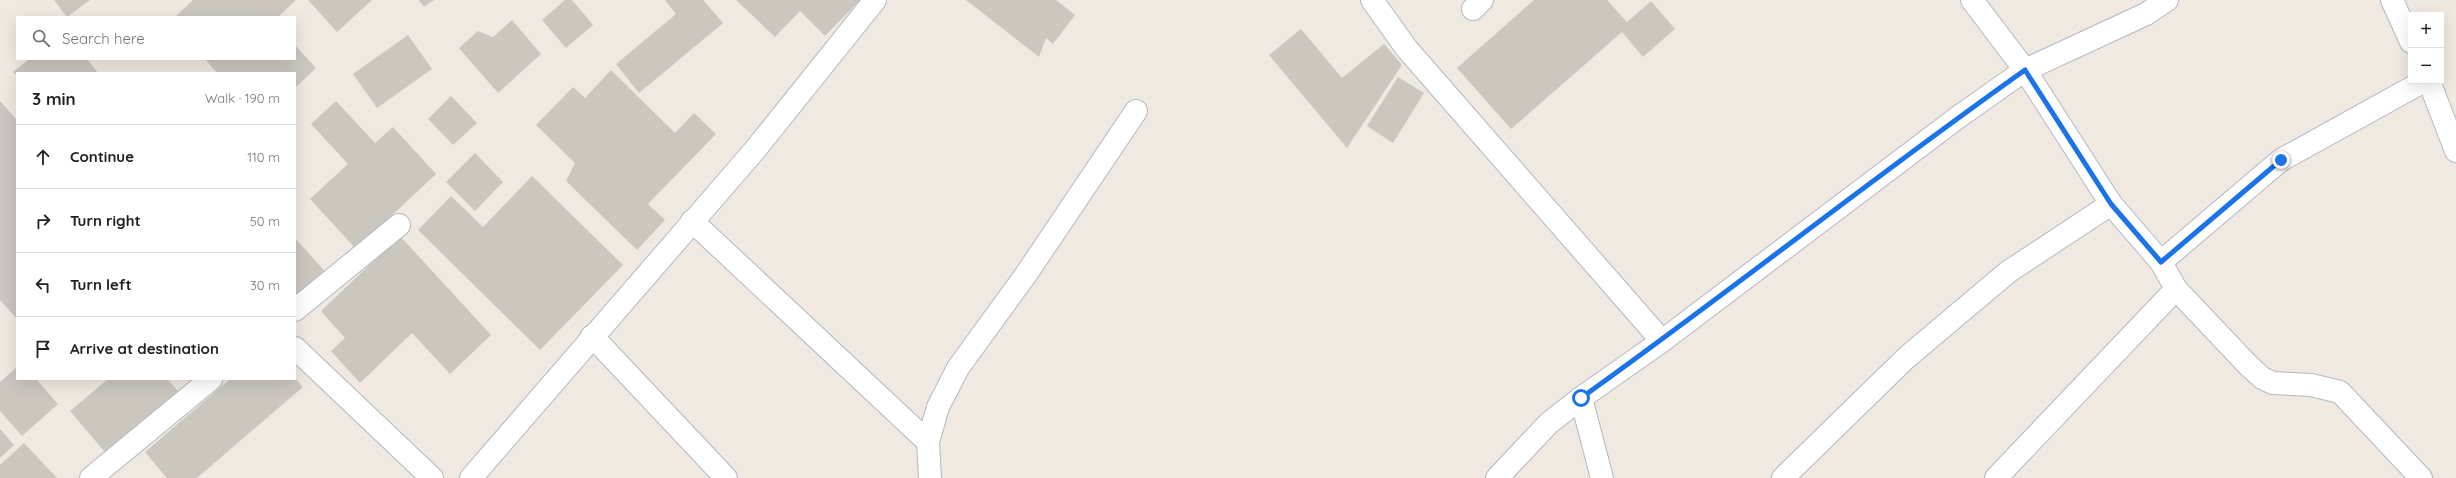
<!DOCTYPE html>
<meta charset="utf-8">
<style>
body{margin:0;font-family:Quicksand,sans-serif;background:#f6f6f6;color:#202124}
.controls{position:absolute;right:12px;top:12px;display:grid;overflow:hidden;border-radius:0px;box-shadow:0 4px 16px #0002}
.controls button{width:36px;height:36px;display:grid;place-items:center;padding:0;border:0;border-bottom:1px solid #e0e0e0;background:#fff;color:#202124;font:20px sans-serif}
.stop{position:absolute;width:12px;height:12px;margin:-9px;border:3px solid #1a73e8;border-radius:50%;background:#fff}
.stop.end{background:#1a73e8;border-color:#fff;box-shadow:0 1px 4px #0008}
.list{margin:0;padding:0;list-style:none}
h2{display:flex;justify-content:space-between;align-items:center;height:52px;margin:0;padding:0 16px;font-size:17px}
h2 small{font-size:13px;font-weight:400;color:#757577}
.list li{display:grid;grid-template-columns:26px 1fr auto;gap:12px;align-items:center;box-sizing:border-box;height:64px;padding:0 16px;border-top:1px solid #e0e0e0}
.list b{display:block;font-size:15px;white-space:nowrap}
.list em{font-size:13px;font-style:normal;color:#757577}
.icon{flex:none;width:22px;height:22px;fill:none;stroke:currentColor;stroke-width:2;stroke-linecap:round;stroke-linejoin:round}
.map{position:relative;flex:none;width:2456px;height:478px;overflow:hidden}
.search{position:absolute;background:#fff;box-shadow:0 4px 16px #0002;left:16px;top:16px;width:280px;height:44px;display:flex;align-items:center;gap:10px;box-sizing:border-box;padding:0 14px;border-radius:0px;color:#757577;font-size:15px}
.panel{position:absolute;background:#fff;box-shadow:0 4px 16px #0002;left:16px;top:72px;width:280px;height:308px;border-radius:0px}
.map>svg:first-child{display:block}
</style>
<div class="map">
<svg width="2456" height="478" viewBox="0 0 2456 478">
<rect width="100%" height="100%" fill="#efe9e1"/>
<g fill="#cbc7bf">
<polygon points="54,0 90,0 67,17"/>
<polygon points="193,0 296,0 278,17 175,17"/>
<polygon points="308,0 372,0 337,32"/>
<polygon points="419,0 434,0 424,7"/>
<polygon points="565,0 572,0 593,25 566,48 542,20"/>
<polygon points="665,0 703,0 723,23 639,93 616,64 676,14"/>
<polygon points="736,0 860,0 825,36 800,11 775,37"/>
<polygon points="966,0 1056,0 1075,15 1053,44 1046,38 1039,57"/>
<polygon points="1534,0 1607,0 1627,22 1651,1 1675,29 1643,57 1622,32 1511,129 1457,68"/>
<polygon points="512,20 541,54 498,93 459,48 478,31 493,37"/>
<polygon points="1301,29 1342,78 1384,44 1402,65 1347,148 1269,55"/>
<polygon points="408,35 432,69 377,108 353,74"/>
<polygon points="295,45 316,68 295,88 295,73 217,73 205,59 295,59"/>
<polygon points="29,59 87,59 98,73 17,73 17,76 13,72"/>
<polygon points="611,70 675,133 694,113 716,134 648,204 665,220 637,250 566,181 575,163 536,125 573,87 585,98"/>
<polygon points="1398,77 1424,93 1393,143 1367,126"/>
<polygon points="451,96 477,123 453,145 428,119"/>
<polygon points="0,101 17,120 17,319 0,300"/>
<polygon points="336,101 375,143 393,127 436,174 356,249 310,199 348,164 311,124"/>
<polygon points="475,153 503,182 475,211 446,182"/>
<polygon points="532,176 623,265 540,350 418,230 451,196 483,227"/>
<polygon points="400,236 491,335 450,374 412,333 360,383 331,351 345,338 321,311"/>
<polygon points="295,238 328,275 295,305"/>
<polygon points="17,367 17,379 36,379 58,404 22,436 0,411 0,382"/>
<polygon points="295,378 303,387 197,478 167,478 145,452 230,379"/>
<polygon points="108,379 167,379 182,395 110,458 70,411"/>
<polygon points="0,429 14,445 0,458"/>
<polygon points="24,443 57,478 0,478 0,465"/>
</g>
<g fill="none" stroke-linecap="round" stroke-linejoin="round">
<defs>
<g id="minor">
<polyline points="1372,0 1407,49 1662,341"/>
<polyline points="1972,0 2025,70 2111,204 2161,262 2176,289 2247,364 2262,378 2273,383 2311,385 2340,392 2421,478"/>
<polyline points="2392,0 2411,42"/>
<polyline points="1473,9 1482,0"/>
<polyline points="2429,81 2456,151"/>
<polyline points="692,221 928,442"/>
<polyline points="2161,262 2281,160 2424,81"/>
<polyline points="295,310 399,225"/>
<polyline points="592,336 726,478"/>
<polyline points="295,348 432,478"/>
<polyline points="1581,398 1602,478"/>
<polyline points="91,478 211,379"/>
<polyline points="471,478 754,151 875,0"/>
<polyline points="930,478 928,442 938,407 958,368 1027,273 1136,111"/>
<polyline points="1497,478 1549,423 1581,398 1662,341 1957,118 2025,70 2146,14 2167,0"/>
<polyline points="1783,478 1906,358 2008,272 2111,204"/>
<polyline points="1996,478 2176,289"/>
</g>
</defs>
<use href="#minor" stroke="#b4b7c1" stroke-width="24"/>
<use href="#minor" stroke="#fff" stroke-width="22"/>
</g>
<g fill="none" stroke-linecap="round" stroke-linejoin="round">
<path stroke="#1a73e8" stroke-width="5" d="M 1581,398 C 1731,291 1875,176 2025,70 L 2111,204 L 2161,262 L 2281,160"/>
</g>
</svg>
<div class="controls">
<button>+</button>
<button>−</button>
</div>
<div class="stop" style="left:1581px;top:398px"></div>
<div class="stop end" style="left:2281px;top:160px"></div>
<div class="search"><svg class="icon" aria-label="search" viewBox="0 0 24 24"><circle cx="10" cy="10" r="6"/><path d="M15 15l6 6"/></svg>Search here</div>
<section class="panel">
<h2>3 min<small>Walk · 190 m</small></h2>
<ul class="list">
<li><svg class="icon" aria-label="ahead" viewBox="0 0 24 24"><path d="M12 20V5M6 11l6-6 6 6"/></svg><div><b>Continue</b></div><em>110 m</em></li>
<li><svg class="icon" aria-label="right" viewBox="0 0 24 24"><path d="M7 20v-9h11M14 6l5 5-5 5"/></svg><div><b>Turn right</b></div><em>50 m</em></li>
<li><svg class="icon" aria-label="left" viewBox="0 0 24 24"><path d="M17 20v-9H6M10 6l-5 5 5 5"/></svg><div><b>Turn left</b></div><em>30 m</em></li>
<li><svg class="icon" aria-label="arrive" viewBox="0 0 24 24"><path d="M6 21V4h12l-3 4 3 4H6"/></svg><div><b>Arrive at destination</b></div></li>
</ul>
</section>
</div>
